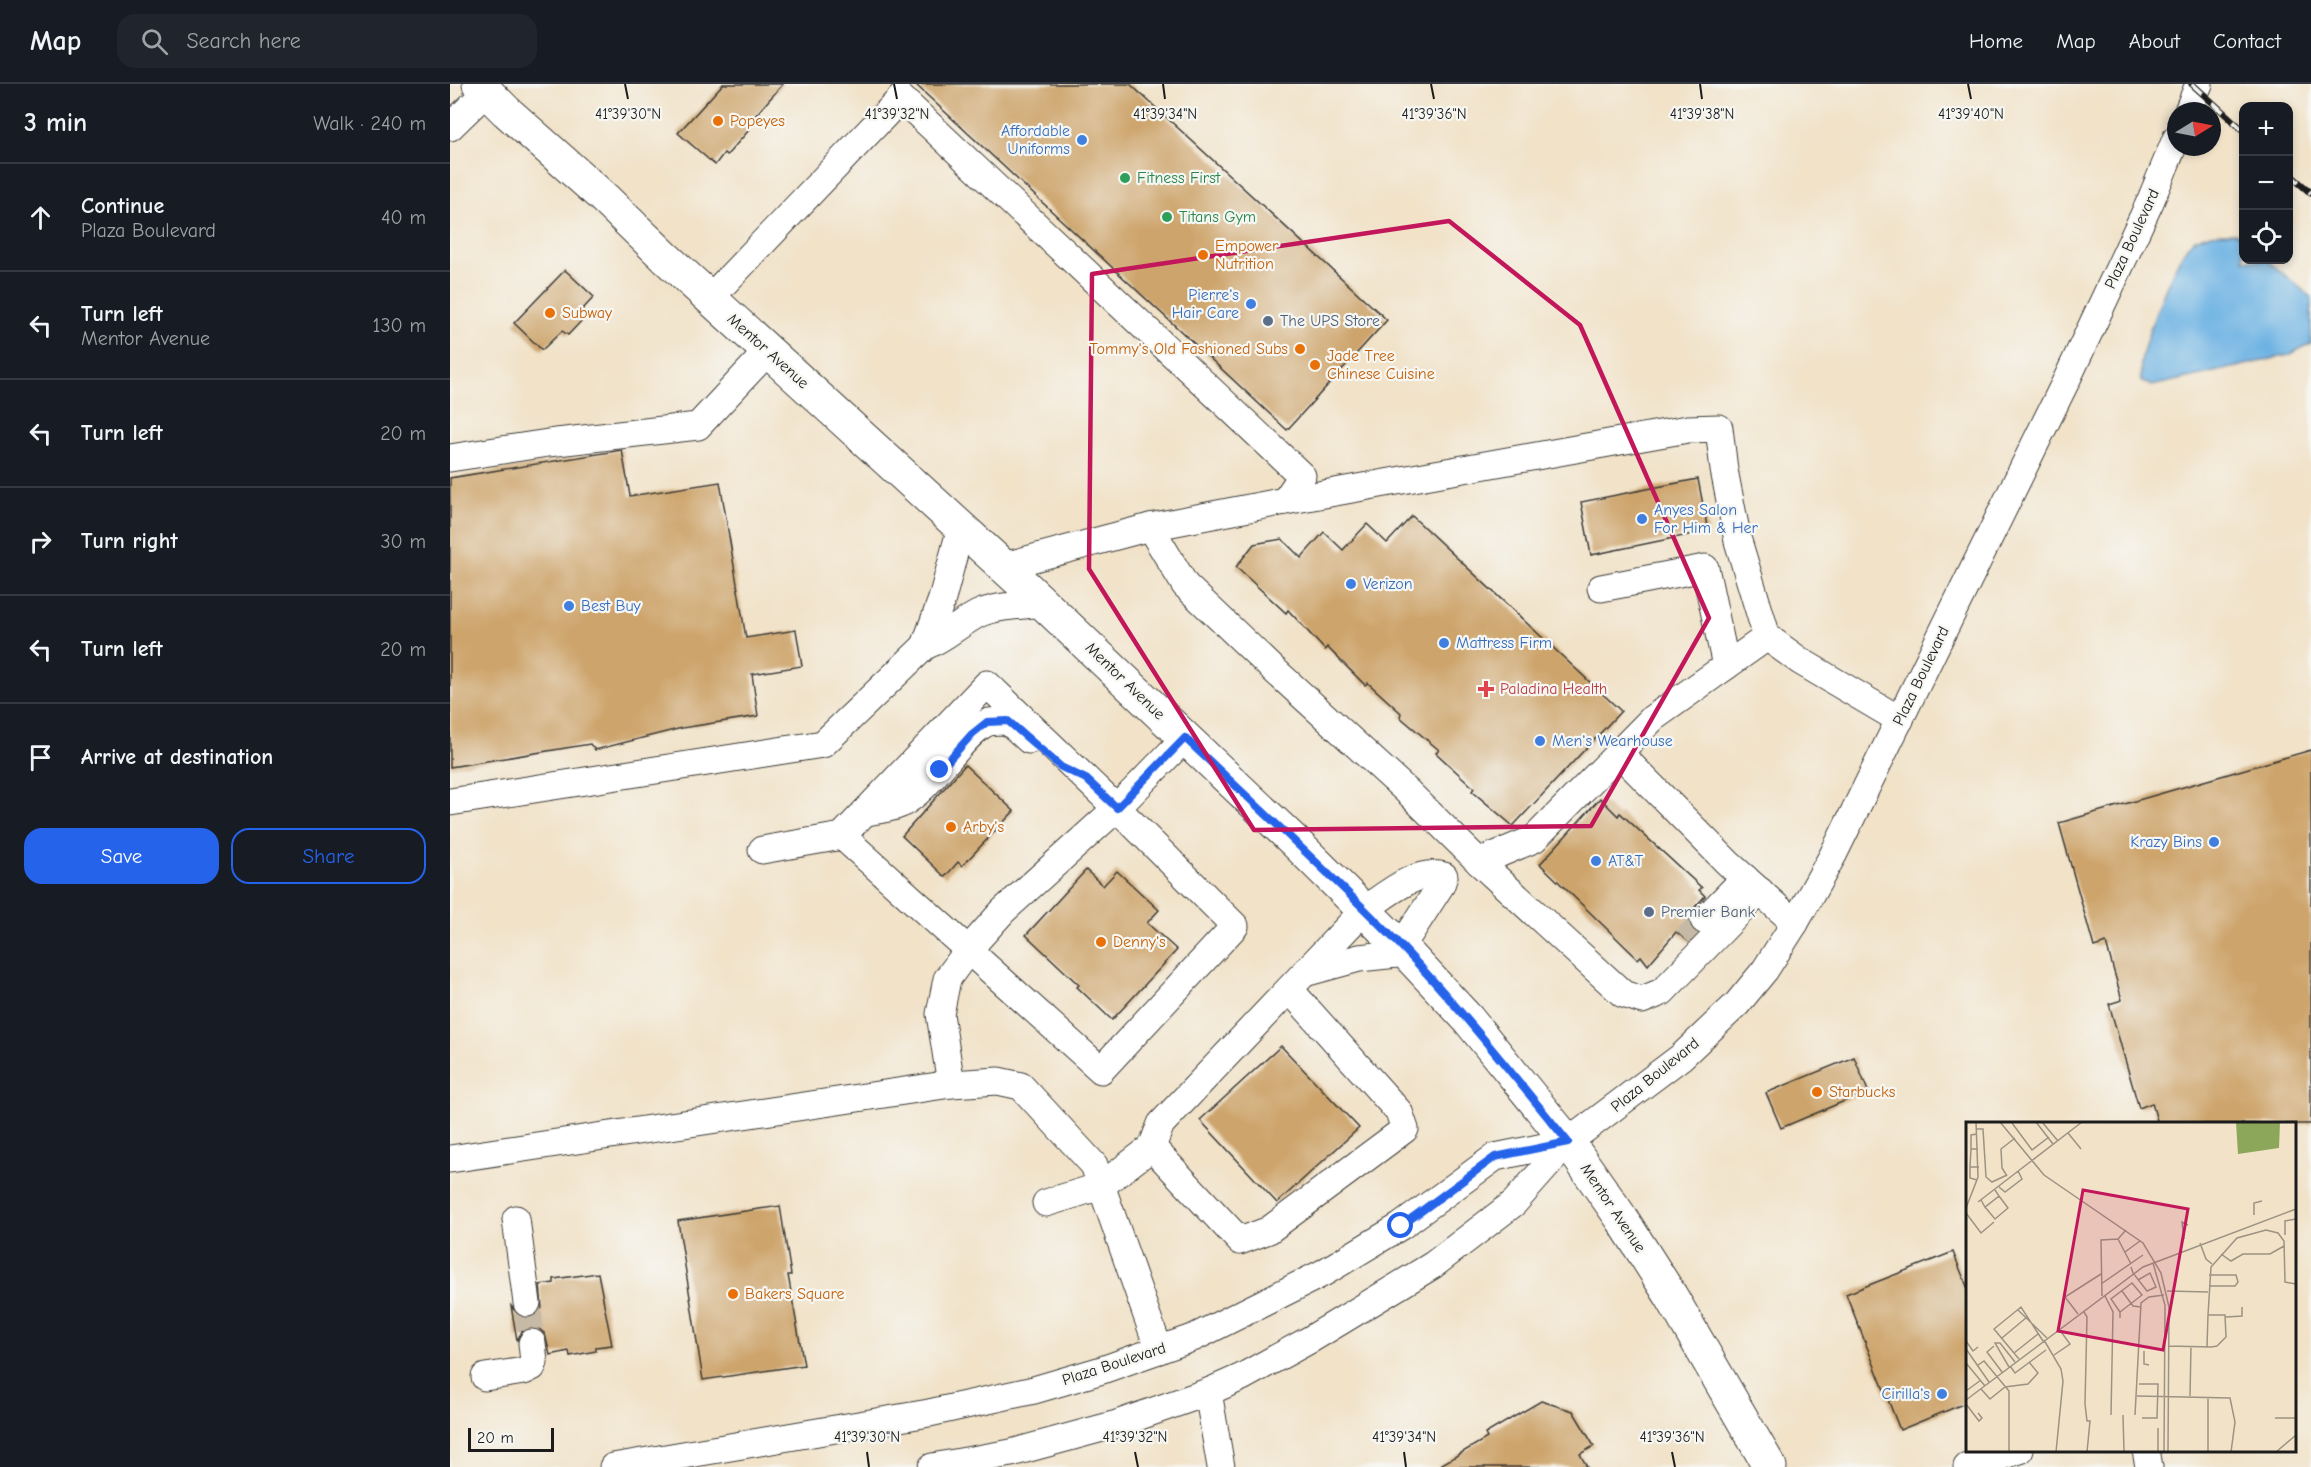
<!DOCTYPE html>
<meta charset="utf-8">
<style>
body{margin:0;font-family:"Comic Neue",sans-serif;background:#20242c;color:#f1f3f6}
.controls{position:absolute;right:18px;top:18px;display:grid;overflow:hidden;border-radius:12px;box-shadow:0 3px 9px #0003}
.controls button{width:54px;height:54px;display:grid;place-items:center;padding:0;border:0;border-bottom:2px solid #363941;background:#171b24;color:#f1f3f6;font:30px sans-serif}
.compass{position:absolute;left:1717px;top:18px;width:54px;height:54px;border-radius:50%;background:#171b24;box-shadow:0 3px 9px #0003;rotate:80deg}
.scale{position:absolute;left:18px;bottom:15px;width:86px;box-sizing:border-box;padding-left:6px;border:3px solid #1c1c1c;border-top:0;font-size:16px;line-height:21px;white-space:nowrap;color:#1c1c1c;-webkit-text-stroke:4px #f6f6f2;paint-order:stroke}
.stop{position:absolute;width:18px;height:18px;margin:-14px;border:4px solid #2563eb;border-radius:50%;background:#fff}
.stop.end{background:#2563eb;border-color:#fff;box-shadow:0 2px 6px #0008}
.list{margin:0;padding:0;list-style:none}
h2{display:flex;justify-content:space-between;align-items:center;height:78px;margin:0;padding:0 24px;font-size:26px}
h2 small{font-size:20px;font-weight:400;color:#9ea1a6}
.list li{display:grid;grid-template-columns:39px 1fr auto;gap:18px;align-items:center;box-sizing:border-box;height:108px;padding:0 24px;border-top:2px solid #363941}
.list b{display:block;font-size:22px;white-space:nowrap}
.list p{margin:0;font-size:20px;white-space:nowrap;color:#9ea1a6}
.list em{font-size:20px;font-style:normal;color:#9ea1a6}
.actions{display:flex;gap:12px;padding:18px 24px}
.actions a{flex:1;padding:14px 0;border:2px solid #2563eb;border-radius:18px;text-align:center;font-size:21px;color:#2563eb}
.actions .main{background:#2563eb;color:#fff}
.icon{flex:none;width:33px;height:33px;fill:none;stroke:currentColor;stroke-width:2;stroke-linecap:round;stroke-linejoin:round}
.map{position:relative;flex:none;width:1861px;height:1383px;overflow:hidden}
header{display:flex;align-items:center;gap:36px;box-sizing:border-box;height:84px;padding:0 30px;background:#171b24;border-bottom:2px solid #363941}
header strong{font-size:28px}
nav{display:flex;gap:33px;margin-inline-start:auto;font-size:21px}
.search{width:420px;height:54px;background:#20242c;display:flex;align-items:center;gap:15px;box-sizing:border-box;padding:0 21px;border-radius:18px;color:#9ea1a6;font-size:22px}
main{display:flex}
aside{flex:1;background:#171b24}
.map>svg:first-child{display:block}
</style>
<header>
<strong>Map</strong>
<div class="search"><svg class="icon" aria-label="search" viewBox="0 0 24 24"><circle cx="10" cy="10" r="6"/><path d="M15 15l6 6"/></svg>Search here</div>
<nav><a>Home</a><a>Map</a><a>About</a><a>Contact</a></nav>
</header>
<main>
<aside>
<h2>3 min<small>Walk · 240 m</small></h2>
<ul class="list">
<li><svg class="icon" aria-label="ahead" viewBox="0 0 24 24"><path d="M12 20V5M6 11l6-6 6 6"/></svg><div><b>Continue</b><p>Plaza Boulevard</p></div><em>40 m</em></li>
<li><svg class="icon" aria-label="left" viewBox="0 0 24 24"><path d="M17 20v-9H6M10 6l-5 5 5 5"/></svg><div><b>Turn left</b><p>Mentor Avenue</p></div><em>130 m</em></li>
<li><svg class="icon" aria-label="left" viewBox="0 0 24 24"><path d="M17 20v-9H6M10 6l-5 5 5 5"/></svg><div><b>Turn left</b></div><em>20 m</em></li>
<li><svg class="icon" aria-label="right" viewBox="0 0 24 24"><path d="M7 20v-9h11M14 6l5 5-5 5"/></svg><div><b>Turn right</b></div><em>30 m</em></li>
<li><svg class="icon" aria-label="left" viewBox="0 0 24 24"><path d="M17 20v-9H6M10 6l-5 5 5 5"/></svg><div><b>Turn left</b></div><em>20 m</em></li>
<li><svg class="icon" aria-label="arrive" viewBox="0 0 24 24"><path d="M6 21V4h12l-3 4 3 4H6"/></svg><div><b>Arrive at destination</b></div></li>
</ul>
<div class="actions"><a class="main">Save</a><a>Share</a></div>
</aside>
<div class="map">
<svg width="1861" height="1383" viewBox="0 0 1861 1383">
<rect width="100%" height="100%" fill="#f6f6f2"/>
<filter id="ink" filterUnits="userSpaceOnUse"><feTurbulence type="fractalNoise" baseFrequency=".0167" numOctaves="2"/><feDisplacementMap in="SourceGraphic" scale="12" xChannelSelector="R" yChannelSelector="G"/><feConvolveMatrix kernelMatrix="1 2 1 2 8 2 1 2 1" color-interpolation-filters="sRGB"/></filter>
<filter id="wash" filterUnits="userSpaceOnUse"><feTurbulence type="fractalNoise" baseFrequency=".008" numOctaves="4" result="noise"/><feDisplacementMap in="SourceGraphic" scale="24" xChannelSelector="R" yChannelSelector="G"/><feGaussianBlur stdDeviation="1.35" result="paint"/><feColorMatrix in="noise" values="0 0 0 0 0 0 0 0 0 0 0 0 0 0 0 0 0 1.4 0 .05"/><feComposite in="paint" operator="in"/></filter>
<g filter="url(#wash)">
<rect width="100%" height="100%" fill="#f1e2c8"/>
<path fill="#6db2e3" stroke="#446780" stroke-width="1.5" d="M 1786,149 L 1793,155 L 1794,176 L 1817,176 L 1861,213 L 1861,259 L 1839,271 L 1702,302 L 1691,297 C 1691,291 1690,284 1691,279 C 1695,253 1724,176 1741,158 C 1752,148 1773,149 1786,149 Z"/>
<g id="blocks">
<g fill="#cda46c">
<polygon points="273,0 333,0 297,41 300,45 277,71 274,69 265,81 228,49"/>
<polygon points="465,0 680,0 937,236 837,346"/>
<polygon points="115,186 144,213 130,228 136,232 118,251 112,247 92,266 64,239"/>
<polygon points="172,366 180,412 270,398 296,554 346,546 352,582 302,590 308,632 232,644 145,666 140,660 0,683 0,394"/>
<polygon points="1248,395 1258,447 1141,471 1131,418"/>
<polygon points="962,432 1171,627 1063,742 1022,707 1024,704 986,669 989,666 950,633 951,629 918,599 915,601 877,563 875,566 838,526 836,529 786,483 804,460 832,455 851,474 874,448 893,466 917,440 937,459"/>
<polygon points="1861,666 1861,1040 1708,1040 1702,1019 1689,1024 1659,920 1672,916 1656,859 1644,863 1609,739"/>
<polygon points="515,681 564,727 512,782 508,778 495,793 452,752"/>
<polygon points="1150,714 1168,732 1170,729 1252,804 1249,806 1255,812 1243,825 1239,833 1239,841 1247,849 1239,858 1226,848 1198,881 1191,872 1188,875 1090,780"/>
<polygon points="636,786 653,802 667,787 709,826 697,839 727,866 662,936 627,903 629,901 576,851"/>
<polygon points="831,962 909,1044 827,1119 750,1036"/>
<polygon points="1404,973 1418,1007 1331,1044 1316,1009"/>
<polygon points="330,1122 341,1191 338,1191 354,1281 253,1296 228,1137"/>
<polygon points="1503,1168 1518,1205 1518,1318 1450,1346 1396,1210"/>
<polygon points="148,1189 162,1261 146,1263 146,1267 120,1272 119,1267 100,1271 95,1250 88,1244 80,1243 73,1246 67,1256 61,1222 70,1233 80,1234 87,1231 92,1224 90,1201 104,1199 104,1195"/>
<polygon points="1091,1317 1123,1327 1144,1362 1130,1370 1137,1383 987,1383 1037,1354 1035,1350"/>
</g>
</g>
</g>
<g filter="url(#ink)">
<use href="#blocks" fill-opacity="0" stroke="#3c3a36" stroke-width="1.5"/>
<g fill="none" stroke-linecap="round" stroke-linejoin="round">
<g stroke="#c6baa6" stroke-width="27" stroke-dasharray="27 14" stroke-linecap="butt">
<polyline points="1236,856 1254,836"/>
<polyline points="77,1219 82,1259"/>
</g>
<defs>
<g id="minor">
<polyline points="1738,27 1749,0"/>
<polyline points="0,43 37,7"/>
<polyline points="260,214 451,14 852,392 835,417"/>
<polyline points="0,374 98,359 248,342 318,267"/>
<polyline points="700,443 735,501 822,584 959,709 1029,778 1173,910 1192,916 1212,908 1310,807"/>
<polyline points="554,482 700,443 835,417 1170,357 1238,345 1269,344 1274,386 1288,457 1317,553 1350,577 1450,636"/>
<polyline points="1151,504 1255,484 1276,582"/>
<polyline points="475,562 492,515 511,443"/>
<polyline points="1169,669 1278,779 1345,839"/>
<path d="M 0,718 L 373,660 L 475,562 C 495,554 509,540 528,530 C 547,521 573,522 594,519"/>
<path d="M 415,728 C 427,726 440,725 451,720 C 482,705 515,645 539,638 C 545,637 552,637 558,637 L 579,656"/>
<polyline points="312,766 392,752 651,986 785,842 681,738 537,600 392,752"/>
<polyline points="1029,778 1084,755 1203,634 1317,553"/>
<polyline points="1254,836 1295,794"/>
<polyline points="858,888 909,874 957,869"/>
<path d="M 840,906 L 949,1028 L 955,1045 L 819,1146 L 790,1157 L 702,1063 L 711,1040 L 914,826 C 936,811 966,784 994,792 L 991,801 L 951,863"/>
<polyline points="501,1000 490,930 497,895 519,865 553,827 667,724 735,654"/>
<polyline points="0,1075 501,1000 548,997 571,1002 644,1081 709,1266"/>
<polyline points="596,1119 651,1102 702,1063"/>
<polyline points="66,1135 77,1219"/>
<polyline points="35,1293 74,1287 82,1283 84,1278 82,1259"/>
<polyline points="758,1308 771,1383"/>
<polyline points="1696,1366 1699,1383"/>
<polyline points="163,1383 479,1329 584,1306 652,1286 745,1253 873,1189 951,1142 1045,1073 1118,1058"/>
<polyline points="482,1383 561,1369 667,1340 758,1308 792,1293 861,1255 983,1181 1064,1119 1118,1058 1231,973 1287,920 1315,886 1345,839 1383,771 1617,295 1700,118 1726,55"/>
<polyline points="1517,1383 1570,1366"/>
</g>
<polyline id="major" points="29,0 56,27 153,113 216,174 575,502 844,757 951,863 1018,935 1118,1058 1172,1135 1221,1212 1320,1383"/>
</defs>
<use href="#minor" stroke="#3c3a36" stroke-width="29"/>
<use href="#major" stroke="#3c3a36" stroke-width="35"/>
<use href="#minor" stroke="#fff" stroke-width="27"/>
<use href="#major" stroke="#fff" stroke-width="33"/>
<defs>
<g id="rail">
<polyline points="1742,0 1794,47"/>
<polyline points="1838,89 1861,109"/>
</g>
</defs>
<use href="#rail" stroke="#1c1c1c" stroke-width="7"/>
<use href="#rail" stroke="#f6f6f2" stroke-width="4.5" stroke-dasharray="14" stroke-linecap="butt"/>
</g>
</g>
<g fill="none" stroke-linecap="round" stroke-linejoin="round" filter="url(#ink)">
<path stroke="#2563eb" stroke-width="8" d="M 490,686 L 522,650 L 537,638 L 558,637 L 611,683 L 636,695 L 667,724 L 735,654 C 808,723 882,791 952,863 C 1011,925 1064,992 1118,1058 L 1045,1073 L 951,1142"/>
</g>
<path fill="none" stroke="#c2185b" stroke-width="4.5" stroke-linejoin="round" d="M 999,137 L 1130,241 L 1259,534 L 1141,742 L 804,746 L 639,485 L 642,190 Z"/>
<path fill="none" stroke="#1c1c1c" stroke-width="2" d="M 175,0 L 178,15M 444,0 L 447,15M 713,0 L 715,15M 981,0 L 984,15M 1250,0 L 1252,15M 1518,0 L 1521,15M 417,1368 L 419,1383M 685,1368 L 688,1383M 954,1368 L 956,1383M 1222,1368 L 1225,1383"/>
<g fill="#e8710a" stroke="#f6f6f2" stroke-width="2">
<circle cx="268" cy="37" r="6"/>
<circle cx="753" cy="171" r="6"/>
<circle cx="100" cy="229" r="6"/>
<circle cx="850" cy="265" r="6"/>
<circle cx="865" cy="281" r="6"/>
<circle cx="501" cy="743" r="6"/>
<circle cx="651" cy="858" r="6"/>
<circle cx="1367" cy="1008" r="6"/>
<circle cx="283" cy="1210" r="6"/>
</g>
<g fill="#3f7fe0" stroke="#f6f6f2" stroke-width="2">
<circle cx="632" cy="56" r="6"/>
<circle cx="801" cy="220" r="6"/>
<circle cx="1192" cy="435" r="6"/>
<circle cx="901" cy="500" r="6"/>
<circle cx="119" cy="522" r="6"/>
<circle cx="994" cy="559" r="6"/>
<circle cx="1090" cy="657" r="6"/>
<circle cx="1764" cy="758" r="6"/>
<circle cx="1146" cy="777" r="6"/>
<circle cx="1492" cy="1310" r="6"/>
</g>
<g fill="#2e9e5b" stroke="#f6f6f2" stroke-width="2">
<circle cx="675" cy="94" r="6"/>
<circle cx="717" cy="133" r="6"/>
</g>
<g fill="#5c6f8a" stroke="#f6f6f2" stroke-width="2">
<circle cx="818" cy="237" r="6"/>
<circle cx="1199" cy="828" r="6"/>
</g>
<path fill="#e0444e" stroke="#f6f6f2" stroke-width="2" d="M1033 596h6v6h6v6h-6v6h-6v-6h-6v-6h6z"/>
<g text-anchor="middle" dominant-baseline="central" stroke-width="4.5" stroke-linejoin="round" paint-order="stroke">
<g font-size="16" fill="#c56008" stroke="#f6f6f2" text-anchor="start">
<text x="280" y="37">Popeyes</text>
<text x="765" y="162">Empower<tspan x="765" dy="18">Nutrition</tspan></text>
<text x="112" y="229">Subway</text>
<text x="838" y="265" text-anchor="end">Tommy's Old Fashioned Subs</text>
<text x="877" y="272">Jade Tree<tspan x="877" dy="18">Chinese Cuisine</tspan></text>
<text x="513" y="743">Arby's</text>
<text x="663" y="858">Denny's</text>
<text x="1379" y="1008">Starbucks</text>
<text x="295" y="1210">Bakers Square</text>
</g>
<g font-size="16" fill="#366cbe" stroke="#f6f6f2" text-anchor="start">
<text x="620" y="47" text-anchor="end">Affordable<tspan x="620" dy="18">Uniforms</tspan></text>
<text x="789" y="211" text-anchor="end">Pierre's<tspan x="789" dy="18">Hair Care</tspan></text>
<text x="1204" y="426">Anyes Salon<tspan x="1204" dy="18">For Him &amp; Her</tspan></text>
<text x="913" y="500">Verizon</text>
<text x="131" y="522">Best Buy</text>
<text x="1006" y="559">Mattress Firm</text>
<text x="1102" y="657">Men's Wearhouse</text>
<text x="1752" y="758" text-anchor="end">Krazy Bins</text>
<text x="1158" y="777">AT&amp;T</text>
<text x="1480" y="1310" text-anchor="end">Cirilla's</text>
</g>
<g font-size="16" fill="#27864d" stroke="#f6f6f2" text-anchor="start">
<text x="687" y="94">Fitness First</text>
<text x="729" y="133">Titans Gym</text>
</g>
<g font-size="16" fill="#1c1c1c" stroke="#f6f6f2">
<text transform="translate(1682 155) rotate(-65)">Plaza Boulevard</text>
<text transform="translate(318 267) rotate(42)">Mentor Avenue</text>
<text transform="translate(1471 592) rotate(-64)">Plaza Boulevard</text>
<text transform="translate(675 597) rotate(44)">Mentor Avenue</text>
<text transform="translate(1205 991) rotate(-39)">Plaza Boulevard</text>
<text transform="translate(1163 1124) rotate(56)">Mentor Avenue</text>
<text transform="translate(664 1280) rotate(-18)">Plaza Boulevard</text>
</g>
<g font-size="16" fill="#4e5e75" stroke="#f6f6f2" text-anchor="start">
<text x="830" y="237">The UPS Store</text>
<text x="1211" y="828">Premier Bank</text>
</g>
<g font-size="16" fill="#be3a42" stroke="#f6f6f2" text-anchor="start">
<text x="1050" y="605">Paladina Health</text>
</g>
</g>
<g transform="translate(1516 1038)">
<rect width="330" height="330" fill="#f1e2c8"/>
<path d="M 270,0 L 314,0 L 313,26 L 272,32 Z" fill="#8ca75a"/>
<path fill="none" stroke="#9c9383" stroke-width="1.5" d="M 34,0 L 78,53 L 177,121 L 195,151 L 203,185 L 202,330M 70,0 L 87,22M 76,0 L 92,19M 46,1 L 66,28 L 83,15M 10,7 L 17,7 L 20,55 L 26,60 L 41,53M 102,11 L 115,27M 11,12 L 5,13 L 5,27 L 12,27M 4,45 L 5,27M 41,54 L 36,46 L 35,27 L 49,16M 11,58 L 4,56 L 4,45 L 13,45M 33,65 L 39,70 L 56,57 L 52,49M 15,78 L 19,85 L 33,74 L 29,68M 12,80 L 116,0M 19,85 L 29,97 L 42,86 L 33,74M 0,86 L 12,55 L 10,0M 0,91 L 15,111 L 28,100M 288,93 L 288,81 L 296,79M 319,113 L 319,99 L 330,97M 152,117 L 165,142M 218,117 L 216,100 L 222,103M 234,121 L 240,137 L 246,142M 159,130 L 174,119M 255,132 L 265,139 L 277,132 L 304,132 L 318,124M 187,141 L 199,183 L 198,330M 165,145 L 167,151 L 181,169 L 190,165 L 184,151 L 172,158M 135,162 L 177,133M 243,164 L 269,164 L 272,160 L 270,153 L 243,153M 156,169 L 167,184 L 175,185M 201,169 L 242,170M 136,174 L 135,118 L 152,117 L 160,108M 139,174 L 147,190 L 145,293M 52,188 L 81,216M 118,190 L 121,195 L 119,282 L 121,299 L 124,299 L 121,330M 154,190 L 145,177 L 166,161 L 176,173 L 154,190 L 154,196M 112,192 L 99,175 L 135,152M 242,193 L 245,145 L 271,116 L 300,108 L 312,111 L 318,119 L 319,160 L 330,162M 260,195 L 276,194 L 276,185M 36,216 L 61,195M 78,218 L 95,247 L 97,259 L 90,330M 0,219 L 7,229 L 12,225M 28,224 L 21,230 L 36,250M 203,224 L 245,225 L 251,224 L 260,215 L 259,193 L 242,193 L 241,225M 0,227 L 23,260M 178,229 L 178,242 L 183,243M 48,231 L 72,212M 88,233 L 104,222 L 93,207M 53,237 L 28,207 L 55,185 L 77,219M 0,241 L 19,264M 12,243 L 18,239 L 43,269 L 43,330M 44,244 L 49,251 L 80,228M 43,245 L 29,221 L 34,221 L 49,240M 173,262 L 192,262 L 191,296 L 176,296M 15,267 L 24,277 L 39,265 L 62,262 L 72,251 L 63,240M 0,269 L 15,258M 171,274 L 264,276 L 269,300 L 265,330M 224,274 L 225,224M 0,278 L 177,145 L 330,87M 0,282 L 13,299 L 16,296 L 12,291M 157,293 L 158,330M 169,293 L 175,181 L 183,175 L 198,173M 309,296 L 330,296M 192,306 L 192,330M 242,330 L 242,275M 310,330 L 330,313"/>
<path fill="#c2185b" fill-opacity="0.15" stroke="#c2185b" stroke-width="3" d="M 117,68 L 222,87 L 197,228 L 92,209 Z"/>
<rect width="330" height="330" fill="none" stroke="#1c1c1c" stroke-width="3"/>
</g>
<g font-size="15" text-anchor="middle" fill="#1c1c1c" stroke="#f6f6f2" stroke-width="4.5" stroke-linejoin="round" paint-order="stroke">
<text x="447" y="35">41°39'32"N</text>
<text x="1252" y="35">41°39'38"N</text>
<text x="1521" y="35">41°39'40"N</text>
<text x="178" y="35">41°39'30"N</text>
<text x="715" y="35">41°39'34"N</text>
<text x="984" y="35">41°39'36"N</text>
<text x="417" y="1358">41°39'30"N</text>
<text x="685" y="1358">41°39'32"N</text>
<text x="954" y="1358">41°39'34"N</text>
<text x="1222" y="1358">41°39'36"N</text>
</g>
</svg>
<div class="controls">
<button>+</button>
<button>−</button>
<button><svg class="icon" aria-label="locate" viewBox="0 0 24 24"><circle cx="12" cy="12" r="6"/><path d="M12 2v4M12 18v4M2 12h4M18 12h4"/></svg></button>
</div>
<svg class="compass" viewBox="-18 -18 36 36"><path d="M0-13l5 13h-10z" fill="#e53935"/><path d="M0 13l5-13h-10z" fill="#9ea1a6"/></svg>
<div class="scale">20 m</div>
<div class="stop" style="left:951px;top:1142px"></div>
<div class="stop end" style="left:490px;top:686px"></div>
</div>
</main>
